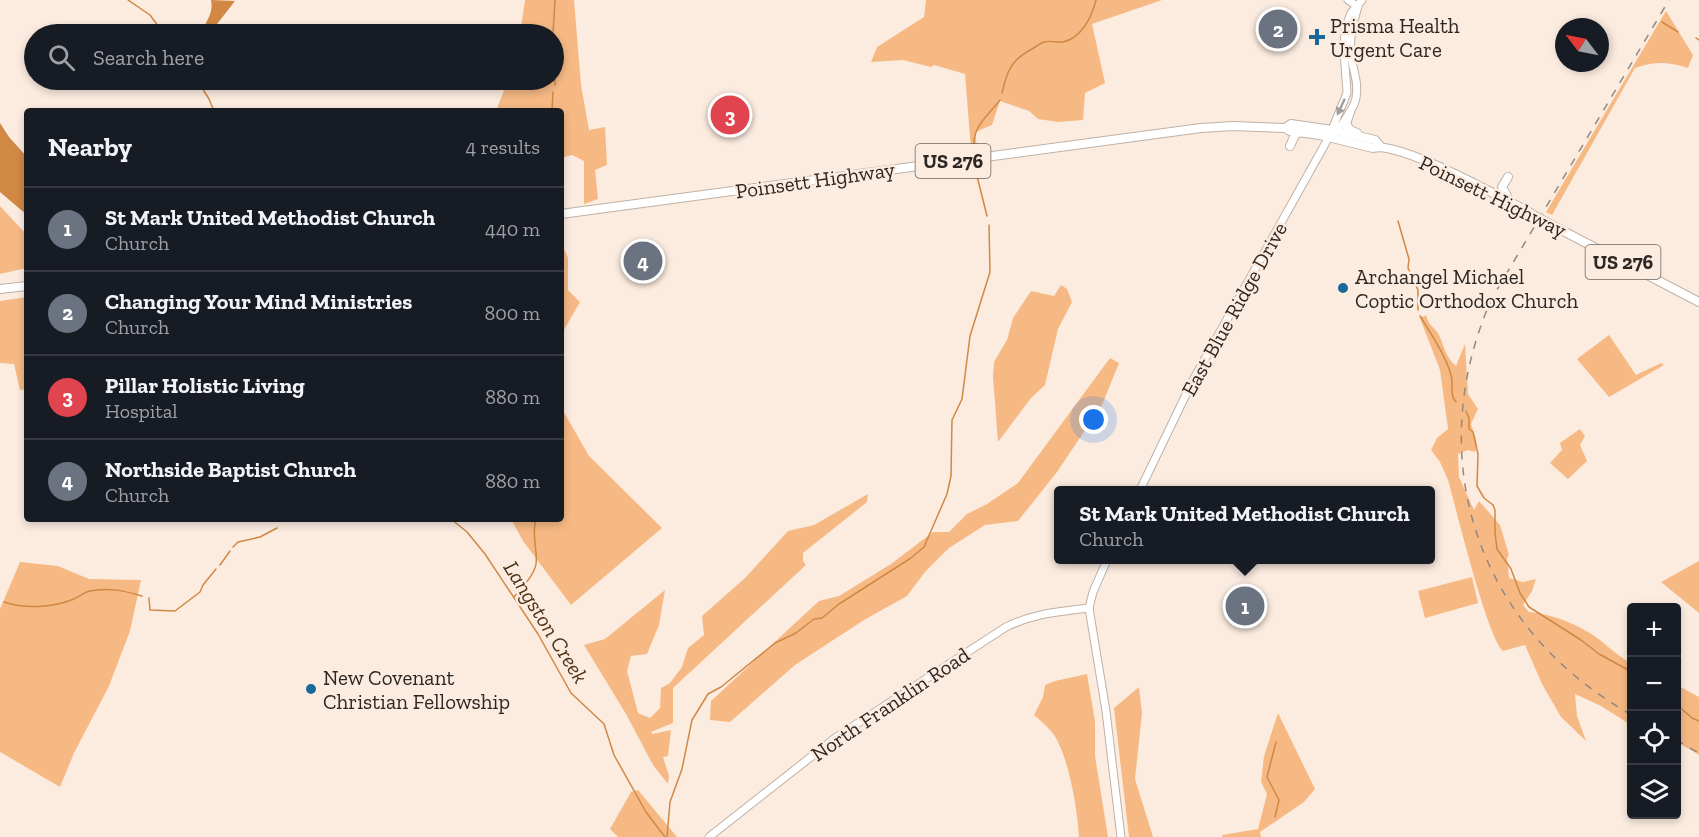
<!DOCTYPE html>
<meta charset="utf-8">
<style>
body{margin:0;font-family:"Zilla Slab",serif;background:#242831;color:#f1f3f6}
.controls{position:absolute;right:18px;bottom:18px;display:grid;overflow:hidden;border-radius:6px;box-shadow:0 3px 9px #0003}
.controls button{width:54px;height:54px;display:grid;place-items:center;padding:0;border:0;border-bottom:2px solid #363941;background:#171b24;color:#f1f3f6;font:30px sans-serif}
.compass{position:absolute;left:1555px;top:18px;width:54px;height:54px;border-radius:50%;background:#171b24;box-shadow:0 3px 9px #0003;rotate:302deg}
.you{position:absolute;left:1094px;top:420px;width:21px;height:21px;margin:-15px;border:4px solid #fff;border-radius:50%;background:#1a73e8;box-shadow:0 0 0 9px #1a73e833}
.badge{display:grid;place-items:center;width:39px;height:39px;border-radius:50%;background:#b45309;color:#fff;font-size:20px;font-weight:700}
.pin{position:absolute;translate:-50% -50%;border:3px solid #fff;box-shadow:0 2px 6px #0006}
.popup{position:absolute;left:1054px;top:486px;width:381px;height:78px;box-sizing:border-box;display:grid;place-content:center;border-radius:6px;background:#171b24;filter:drop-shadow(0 2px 4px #0005);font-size:20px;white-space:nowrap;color:#9ea1a6}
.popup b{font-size:22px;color:#f1f3f6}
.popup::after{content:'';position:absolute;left:50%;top:100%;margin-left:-12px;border:12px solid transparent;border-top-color:#171b24}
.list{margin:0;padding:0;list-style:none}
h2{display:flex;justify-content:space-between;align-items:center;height:78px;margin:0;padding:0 24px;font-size:26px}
h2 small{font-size:20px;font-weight:400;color:#9ea1a6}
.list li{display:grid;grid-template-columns:39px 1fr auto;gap:18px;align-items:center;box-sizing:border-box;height:84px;padding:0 24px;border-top:2px solid #363941}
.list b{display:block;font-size:22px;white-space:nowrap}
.list p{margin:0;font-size:20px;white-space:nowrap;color:#9ea1a6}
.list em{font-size:20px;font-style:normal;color:#9ea1a6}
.icon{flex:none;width:33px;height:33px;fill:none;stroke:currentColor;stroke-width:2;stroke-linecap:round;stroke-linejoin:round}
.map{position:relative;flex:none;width:1699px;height:837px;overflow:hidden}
.search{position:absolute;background:#171b24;box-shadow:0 3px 9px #0003;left:24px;top:24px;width:540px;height:66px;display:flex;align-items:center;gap:15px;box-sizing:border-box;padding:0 21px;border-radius:33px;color:#9ea1a6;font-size:22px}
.panel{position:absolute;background:#171b24;box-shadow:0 3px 9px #0003;left:24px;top:108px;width:540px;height:414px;border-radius:6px}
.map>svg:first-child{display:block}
</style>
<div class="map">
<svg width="1699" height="837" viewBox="0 0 1699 837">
<rect width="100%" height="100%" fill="#fcece0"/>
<g fill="#f6b984">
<polygon points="525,0 574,0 581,85 589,130 605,127 607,165 595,170 598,199 584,204 584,161 572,155 561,158 561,111 496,111 508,80 554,80 554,34 520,34"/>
<polygon points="926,0 1162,0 1092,24 1105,83 1085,93 1083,120 1058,122 1038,119 1029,111 1000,101 992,125 975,132 977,147 971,149 965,74 934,65 931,67 903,60 871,62 877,47 924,17"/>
<path d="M 1666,11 L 1693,55 L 1688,68 C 1668,62 1655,61 1635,68 L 1552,215 L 1546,212 Z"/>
<polygon points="0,206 27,235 27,268 0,274"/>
<polygon points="561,242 568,258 568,290 580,302 561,335"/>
<polygon points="1061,285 1067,289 1072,302 1058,329 1045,385 1031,398 998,442 993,377 994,362 1007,340 1013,318 1031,291 1054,296"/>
<polygon points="27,297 27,389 20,390 14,364 0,363 0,301"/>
<path d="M 1426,315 C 1430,329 1434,325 1439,335 C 1444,346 1446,358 1456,366 L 1465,344 L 1468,394 L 1478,409 L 1471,424 C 1474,434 1479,441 1475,452 L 1468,450 L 1458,454 L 1459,477 L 1474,510 L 1479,501 L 1500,525 L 1509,555 L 1507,558 L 1509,578 L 1523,582 L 1536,579 L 1532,591 L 1523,605 L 1529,612 C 1548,613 1571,622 1588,632 C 1604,641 1615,655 1631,663 L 1631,725 L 1601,706 L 1575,694 L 1577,716 L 1586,741 L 1561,717 L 1542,684 L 1525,645 L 1503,651 C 1487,637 1456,508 1448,480 L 1440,462 L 1431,450 L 1437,438 L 1448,429 L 1440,370 L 1420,318 Z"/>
<polygon points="1609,335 1636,375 1661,363 1664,365 1609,397 1577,359"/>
<polygon points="1110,358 1119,363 1102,405 1057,472 1018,521 985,525 949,548 925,572 907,596 864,620 795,665 730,722 710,720 711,701 819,601 839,596 891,564 933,532 949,532 967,514 987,504 1018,483"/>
<polygon points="561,407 589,456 662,528 571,605 523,541 511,519 561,519"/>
<polygon points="1580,429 1585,436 1580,445 1587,461 1568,479 1550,463 1562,450 1560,443"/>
<polygon points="868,494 867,502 803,553 803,561 806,565 673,688 673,723 651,732 653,734 671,730 668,756 663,757 669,776 668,784 653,765 626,714 584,645 605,639 665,590 659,625 647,654 631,656 627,671 638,713 650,718 660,708 661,688 670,683 682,667 688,648 704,635 702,616 745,578 788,531 814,525"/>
<polygon points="1699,561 1699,613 1661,582"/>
<polygon points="20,562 58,566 89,579 141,580 130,631 109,686 74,753 60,787 0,752 0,609"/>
<polygon points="1472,577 1478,603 1425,618 1418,591"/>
<path d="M 1087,674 L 1095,721 L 1095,756 L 1108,837 L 1079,837 C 1077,808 1070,765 1057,740 C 1052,730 1042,722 1034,715 L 1043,697 L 1045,685 L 1055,681 Z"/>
<polygon points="1677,685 1699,697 1699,755 1677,742"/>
<polygon points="1139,687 1142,713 1135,779 1153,837 1129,837 1114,708"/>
<polygon points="1278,713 1315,789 1304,802 1260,832 1261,837 1223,837 1222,835 1258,829 1267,794 1261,782 1264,756"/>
<polygon points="638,790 677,837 618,837 610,829 631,792"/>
</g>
<g fill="#d08844">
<path d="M 211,0 L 235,1 L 217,24 L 215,34 L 202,34 C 205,21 214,14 211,0 Z"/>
<polygon points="0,123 9,137 27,157 27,215 0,192"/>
</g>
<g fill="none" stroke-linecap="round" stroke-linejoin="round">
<g stroke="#d08844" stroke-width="1.5">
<polyline points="128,0 150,15 164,34"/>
<polyline points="1662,22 1678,32"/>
<polyline points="553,34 555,0"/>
<polyline points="1696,38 1699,40"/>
<polyline points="554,50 555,85"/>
<polyline points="197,80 209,99 214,111"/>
<path d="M 1002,93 C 1007,71 1011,60 1032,49 C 1036,47 1040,43 1044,42 C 1050,40 1057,43 1063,42 C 1082,38 1092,16 1096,0"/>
<polyline points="552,111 553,92"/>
<path d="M 974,152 C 971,127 986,118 1000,100"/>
<polyline points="975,168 987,216"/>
<polyline points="1398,221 1409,259 1408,268 1418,290 1418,310"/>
<path d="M 1420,316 C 1431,334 1446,356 1451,375 C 1454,385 1449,395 1456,402"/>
<polyline points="1466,411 1469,418 1469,429 1473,432 1478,454 1477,486 1484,498 1493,505 1495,510 1495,533 1497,549 1511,569 1520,593 1529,607 1581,640 1599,654 1632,672"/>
<polyline points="451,519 467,532 485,554 538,634 571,693 604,724 614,755 646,812 665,837"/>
<polyline points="233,547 238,542 260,537 277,528"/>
<polyline points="220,565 230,551"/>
<path d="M 514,597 C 521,588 534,576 536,564 C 538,550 531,536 536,519"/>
<polyline points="149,598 150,610 175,611 200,592 203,585 216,569"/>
<path d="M 4,602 C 25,609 52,608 74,599 C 79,597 84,592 90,591 C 108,587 125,591 142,596"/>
<polyline points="1676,704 1692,718 1699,721"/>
<polyline points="1275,817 1279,800 1267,777 1276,742"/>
<polyline points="667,837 670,802 682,769 692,720 708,694 721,687 775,643 796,633 814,619 822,618 839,604 911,558 924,547 947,494 951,476 952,420 962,399 970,336 990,272 989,225"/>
</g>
<defs>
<g id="major">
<polyline points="1348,0 1358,7"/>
<path d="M 1332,130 L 1340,127 C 1346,118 1354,109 1356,98 C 1359,83 1353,70 1351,56 C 1349,40 1352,25 1357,10"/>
<polyline points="1140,490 1192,382 1329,137 1347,93 1344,51 1345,29 1351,13 1362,0"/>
<polyline points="1107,560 1093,592 1089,608 1106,711 1121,837"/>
<path d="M 709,837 L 835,738 L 1006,627 C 1035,613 1058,612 1089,608"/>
</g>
<g id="highway">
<polyline points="1350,112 1346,124 1350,130 1357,133"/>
<polyline points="1285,128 1291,124 1332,130 1375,140 1380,146"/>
<polyline points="1290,146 1295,135 1299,132"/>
<polyline points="1508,177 1502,187 1509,200"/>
<path d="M 561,214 L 1201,128 L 1233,126 L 1285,128 L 1290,131 L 1320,135 L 1373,148 C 1400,141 1500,197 1527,211"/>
<polyline points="1546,222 1699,302"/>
<polyline points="0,289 27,286"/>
</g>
</defs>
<use href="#major" stroke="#c0b1a5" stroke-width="9"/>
<use href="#highway" stroke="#c0b1a5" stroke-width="10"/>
<use href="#major" stroke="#fff" stroke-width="7"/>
<use href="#highway" stroke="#fff" stroke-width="8"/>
<g stroke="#938880" stroke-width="1.5" stroke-dasharray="8 8" stroke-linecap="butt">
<path d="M 1632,715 C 1478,629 1420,460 1492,298 L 1669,0"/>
<polyline points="1676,740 1699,753"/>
</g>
<defs>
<polyline id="highway-bridge" points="1527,211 1546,222"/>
</defs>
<use href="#highway-bridge" stroke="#c0b1a5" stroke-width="10" stroke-linecap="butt"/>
<use href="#highway-bridge" stroke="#fff" stroke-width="8"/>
</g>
<defs><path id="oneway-solid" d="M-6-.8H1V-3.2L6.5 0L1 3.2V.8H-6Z" transform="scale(1.5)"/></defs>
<use fill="#a09e9c" href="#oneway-solid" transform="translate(1341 107) rotate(115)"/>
<g fill="#18699a" stroke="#fcece0" stroke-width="2">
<path d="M1314 28h6v6h6v6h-6v6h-6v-6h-6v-6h6z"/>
<circle cx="1343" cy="288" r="6"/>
<circle cx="311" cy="689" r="6"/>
</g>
<g text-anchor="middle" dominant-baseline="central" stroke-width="5" stroke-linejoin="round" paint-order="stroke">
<g fill="#fcece0" stroke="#6b625c" stroke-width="1.5">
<rect x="915.5" y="144" width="75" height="34" rx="4.5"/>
<rect x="1585.5" y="245" width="75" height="34" rx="4.5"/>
</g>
<g font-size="20" font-weight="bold" fill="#2d2723">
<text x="953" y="161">US 276</text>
<text x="1623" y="262">US 276</text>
</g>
<g font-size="21" fill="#2d2723" stroke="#fcece0" text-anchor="start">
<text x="1330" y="25">Prisma Health<tspan x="1330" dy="24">Urgent Care</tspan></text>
<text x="1355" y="276">Archangel Michael<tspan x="1355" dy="24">Coptic Orthodox Church</tspan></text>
<text x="323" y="677">New Covenant<tspan x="323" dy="24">Christian Fellowship</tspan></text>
</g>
<g font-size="21" fill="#2d2723" stroke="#fcece0">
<text transform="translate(815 180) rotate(-8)">Poinsett Highway</text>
<text transform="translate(1493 196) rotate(26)">Poinsett Highway</text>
<text transform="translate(1234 309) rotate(-61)">East Blue Ridge Drive</text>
<text transform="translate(890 704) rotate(-34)">North Franklin Road</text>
</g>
<g font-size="22" font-style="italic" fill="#503216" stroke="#fcece0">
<text transform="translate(546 622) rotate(58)">Langston Creek</text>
</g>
</g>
</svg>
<div class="controls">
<button>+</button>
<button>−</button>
<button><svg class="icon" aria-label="locate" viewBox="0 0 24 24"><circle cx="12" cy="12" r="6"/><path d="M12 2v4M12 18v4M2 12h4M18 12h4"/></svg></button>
<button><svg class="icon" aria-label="layers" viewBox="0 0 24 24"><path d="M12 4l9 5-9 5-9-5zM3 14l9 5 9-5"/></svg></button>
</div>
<svg class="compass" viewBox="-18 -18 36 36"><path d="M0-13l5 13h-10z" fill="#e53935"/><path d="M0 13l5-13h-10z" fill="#9ea1a6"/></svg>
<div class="you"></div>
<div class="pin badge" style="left:1245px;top:606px;background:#6b7280">1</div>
<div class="popup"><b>St Mark United Methodist Church</b>Church</div>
<div class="pin badge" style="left:1278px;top:29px;background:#6b7280">2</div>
<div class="pin badge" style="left:730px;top:115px;background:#e0444e">3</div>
<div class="pin badge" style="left:643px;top:261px;background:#6b7280">4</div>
<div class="search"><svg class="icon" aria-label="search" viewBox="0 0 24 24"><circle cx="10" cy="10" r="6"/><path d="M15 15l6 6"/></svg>Search here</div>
<section class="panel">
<h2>Nearby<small>4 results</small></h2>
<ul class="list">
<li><span class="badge" style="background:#6b7280">1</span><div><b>St Mark United Methodist Church</b><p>Church</p></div><em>440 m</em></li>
<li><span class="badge" style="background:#6b7280">2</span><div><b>Changing Your Mind Ministries</b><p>Church</p></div><em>800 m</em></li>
<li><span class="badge" style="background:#e0444e">3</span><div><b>Pillar Holistic Living</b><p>Hospital</p></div><em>880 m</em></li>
<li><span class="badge" style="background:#6b7280">4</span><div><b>Northside Baptist Church</b><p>Church</p></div><em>880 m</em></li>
</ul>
</section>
</div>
